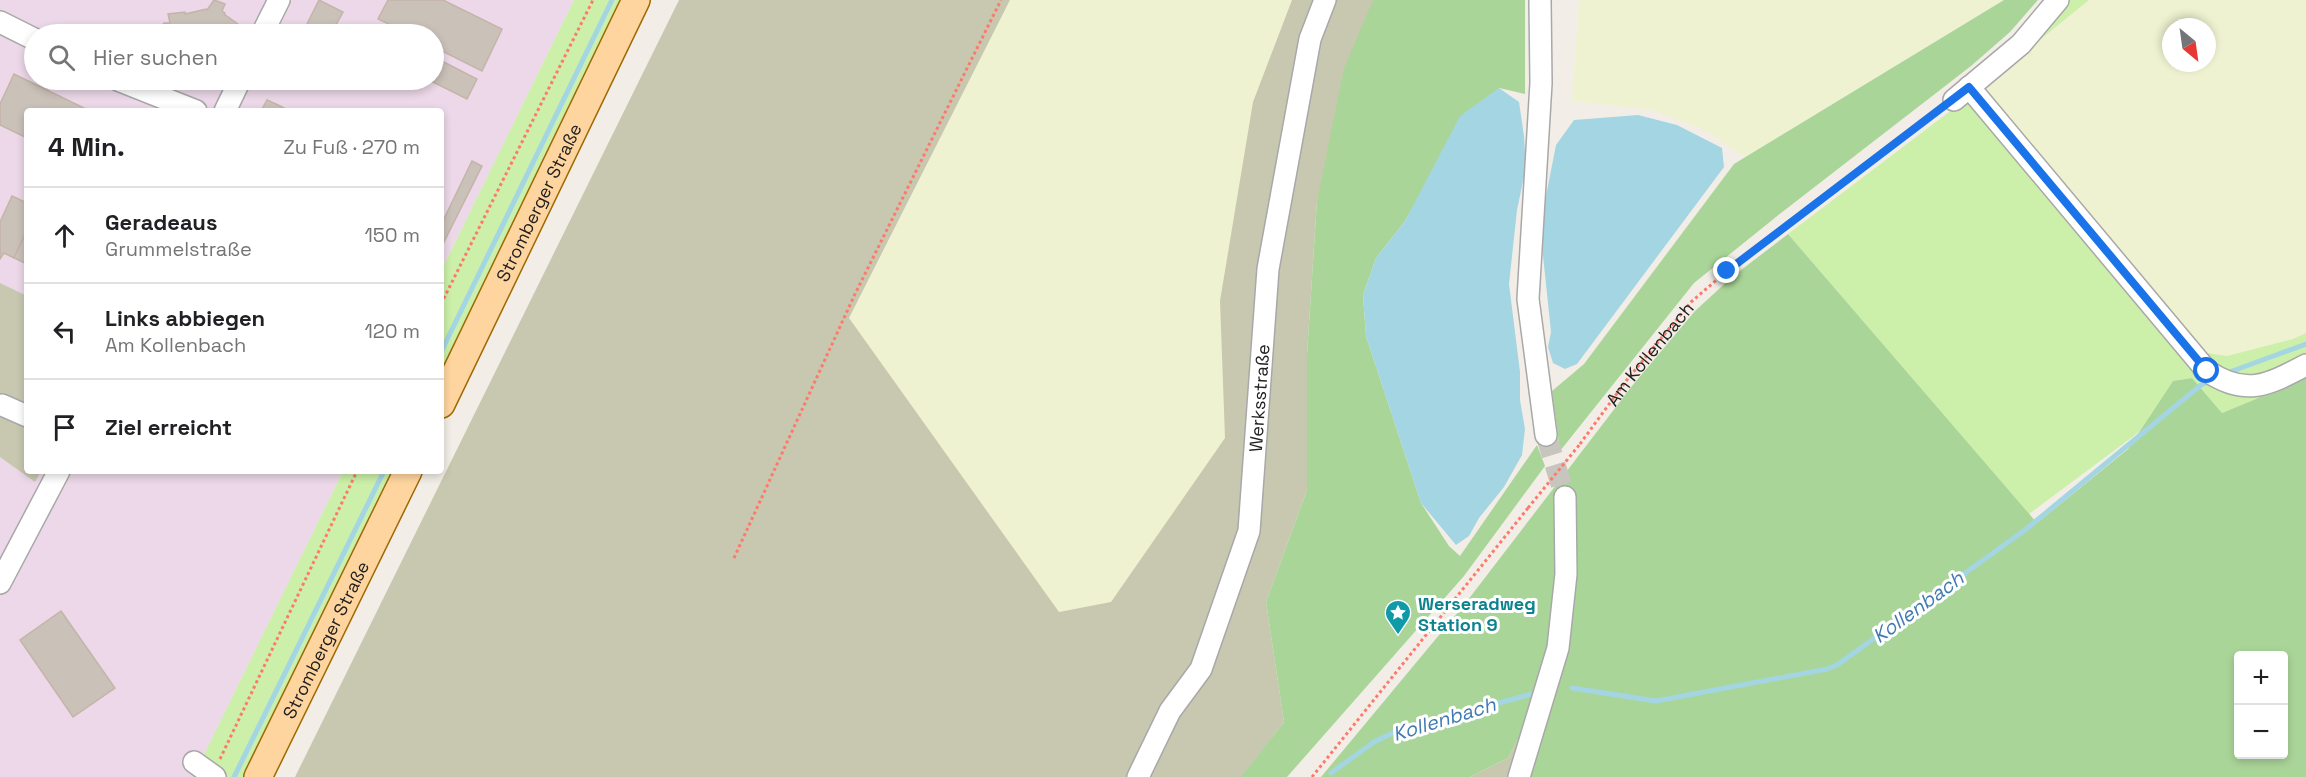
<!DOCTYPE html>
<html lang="de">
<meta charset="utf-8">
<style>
body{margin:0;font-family:"Space Grotesk",sans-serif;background:#f6f6f6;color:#202124}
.controls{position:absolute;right:18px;bottom:18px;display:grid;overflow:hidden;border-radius:6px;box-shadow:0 3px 9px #0003}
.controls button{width:54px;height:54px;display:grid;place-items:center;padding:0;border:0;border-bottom:2px solid #e0e0e0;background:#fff;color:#202124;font:30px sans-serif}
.compass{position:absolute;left:2162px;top:18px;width:54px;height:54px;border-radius:50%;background:#fff;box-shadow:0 3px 9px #0003;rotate:151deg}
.stop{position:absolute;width:18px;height:18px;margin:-14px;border:4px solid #1a73e8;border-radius:50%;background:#fff}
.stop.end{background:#1a73e8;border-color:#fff;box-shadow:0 2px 6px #0008}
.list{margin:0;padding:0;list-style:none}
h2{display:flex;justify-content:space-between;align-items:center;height:78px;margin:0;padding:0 24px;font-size:26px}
h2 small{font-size:20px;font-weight:400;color:#757577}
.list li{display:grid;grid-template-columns:39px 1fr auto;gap:18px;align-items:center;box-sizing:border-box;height:96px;padding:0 24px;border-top:2px solid #e0e0e0}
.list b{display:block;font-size:22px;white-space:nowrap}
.list p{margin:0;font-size:20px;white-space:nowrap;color:#757577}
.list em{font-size:20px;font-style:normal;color:#757577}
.icon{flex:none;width:33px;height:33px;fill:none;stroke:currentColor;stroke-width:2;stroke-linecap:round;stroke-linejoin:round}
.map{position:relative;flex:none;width:2306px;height:777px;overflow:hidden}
.search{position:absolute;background:#fff;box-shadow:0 3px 9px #0003;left:24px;top:24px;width:420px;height:66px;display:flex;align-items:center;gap:15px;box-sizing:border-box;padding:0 21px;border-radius:33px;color:#757577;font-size:22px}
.panel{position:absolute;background:#fff;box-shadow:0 3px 9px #0003;left:24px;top:108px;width:420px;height:366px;border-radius:6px}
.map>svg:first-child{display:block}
</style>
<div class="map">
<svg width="2306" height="777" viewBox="0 0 2306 777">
<rect width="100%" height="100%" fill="#f2eee7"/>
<path fill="#ecd8e8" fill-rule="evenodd" d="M 0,0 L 574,0 L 441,271 L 441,111 L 27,111 L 27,471 L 343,471 L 193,777 L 0,777 ZM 34,34 L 434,34 L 434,80 L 34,80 Z"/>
<g fill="#c8c8b1">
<polygon points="679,0 1374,0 1317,201 1307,354 1307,490 1266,602 1284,722 1242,777 295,777"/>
<polygon points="0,283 27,296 27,471 41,471 35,482 0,457"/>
<polygon points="1527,723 1530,777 1470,777 1508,758"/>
</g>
<g fill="#eff2d1" fill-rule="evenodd">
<polygon points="1010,0 1292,0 1253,102 1220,301 1225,438 1111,602 1059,612 849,318"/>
<polygon points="1579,0 2004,0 1745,157 1706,131 1652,110 1572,101"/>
<path d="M 2089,0 L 2306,0 L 2306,333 L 2293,339 L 2227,356 L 2207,353 L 1982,87 ZM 2171,27 L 2207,27 L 2207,63 L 2171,63 Z"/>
</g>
<g fill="#ccf0a9">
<polygon points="574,0 623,0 441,375 441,271"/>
<polygon points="2067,0 2089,0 2030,48"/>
<polygon points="1982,87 2207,353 2227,356 2293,339 2306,333 2306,372 2256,399 2222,413 2192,378 2173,381 2139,432 2029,514 1788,234"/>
<polygon points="343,471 395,471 246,777 193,777"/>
</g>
<g fill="#aad598" fill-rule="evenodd">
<polygon points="1373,0 1525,0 1525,94 1499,88 1423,188 1405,221 1376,258 1363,295 1366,336 1421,503 1449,546 1460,556 1537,445 1545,466 1464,576 1287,777 1241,777 1284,722 1266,602 1307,490 1307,354 1317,201 1344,68"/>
<polygon points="2004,0 2038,0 2010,32 1971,66 1781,213 1694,283 1560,451 1552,391 1584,364 1734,164"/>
<path d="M 1788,234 L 2037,523 L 2128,449 L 2173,381 L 2192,378 L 2222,413 L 2256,399 L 2306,372 L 2306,777 L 1531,777 L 1543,729 L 1527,723 L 1508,758 L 1470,777 L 1321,777 L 1464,605 L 1632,386 L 1695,311 L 1732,277 ZM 2238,656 L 2284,656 L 2284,754 L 2238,754 Z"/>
</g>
<g fill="#a4d5e3">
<polygon points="1499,88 1519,102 1524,136 1526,167 1517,210 1509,284 1520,372 1520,400 1525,429 1522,455 1504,487 1479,518 1469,536 1456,545 1421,503 1366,336 1363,295 1376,258 1405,221 1460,116"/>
<polygon points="1638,115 1677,125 1722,148 1724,167 1577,364 1565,369 1553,363 1548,347 1551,332 1542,246 1545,201 1556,145 1574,120"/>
</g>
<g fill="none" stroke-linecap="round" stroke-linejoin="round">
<g stroke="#a4d5e3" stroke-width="5">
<polyline points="441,352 612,0"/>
<polyline points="2227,373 2306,344"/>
<polyline points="1572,688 1656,701 1827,669 1837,665 2025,530 2201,385 2209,381"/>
<polyline points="1331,773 1374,742 1401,729 1532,694"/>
<polyline points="234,777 384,471"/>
</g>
</g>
<g fill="#cac1b9" stroke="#c5b4a8" stroke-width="1.5">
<polygon points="214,0 225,4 222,11 225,13 224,14 242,27 238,34 161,34 160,28 164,23 170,23 168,14 185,12 185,14 206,9 207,10"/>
<polygon points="319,0 343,12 331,34 302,34"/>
<polygon points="388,0 443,0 502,29 482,71 434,47 434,34 409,34 378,19"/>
<polygon points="434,57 477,79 467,99 429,80 434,80"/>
<polygon points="14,74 90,111 27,111 27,138 0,125 0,104"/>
<polygon points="267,100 276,104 290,111 261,111"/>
<polygon points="472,161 482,166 444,242 441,240 441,225"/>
<polygon points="12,196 27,203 27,230 14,258 4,253 0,259 0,222"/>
<polygon points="27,230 27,264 14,258"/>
<polygon points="61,611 115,688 73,717 20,640"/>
</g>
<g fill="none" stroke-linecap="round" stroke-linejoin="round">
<polyline stroke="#c8c5bf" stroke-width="21" stroke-dasharray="21 10" stroke-linecap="butt" points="1546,435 1565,497"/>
<defs>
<g id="minor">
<polyline points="1540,0 1541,83 1528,299 1546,435"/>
<polyline points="0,22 34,39"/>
<polyline points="262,34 279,0"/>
<polyline points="118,80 196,111"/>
<path d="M 1969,87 L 2207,371 C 2246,397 2268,385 2306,365"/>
<polyline points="1954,100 2021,44 2058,0"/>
<polyline points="225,111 240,80"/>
<polyline points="2,405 27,416"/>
<polyline points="0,583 59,471"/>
<polyline points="194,762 215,777"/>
<path id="s2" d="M 1138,777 L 1170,711 L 1201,669 L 1249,531 L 1268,269 L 1310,39 L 1325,0"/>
<polyline points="1519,777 1558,648 1566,574 1565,497"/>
</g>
<g id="major">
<path id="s3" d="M 441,404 L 636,0"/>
<path id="s4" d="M 258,777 L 408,471"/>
</g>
</defs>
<use href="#minor" stroke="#a8a8a8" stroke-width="24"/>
<use href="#major" stroke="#9e6900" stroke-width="30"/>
<g stroke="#ff796b" stroke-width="3" stroke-dasharray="3 3" stroke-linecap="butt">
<polyline points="441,304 593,0"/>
<path id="s1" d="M 1580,444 L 1626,381 L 1691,302 L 1727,271 L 1941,110"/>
<polyline points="734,558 855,294 1001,0"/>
<polyline points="220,759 357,471"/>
<polyline points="1312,777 1528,508"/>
</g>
<use href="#minor" stroke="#fff" stroke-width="21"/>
<use href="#major" stroke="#ffd59f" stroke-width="27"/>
<polyline stroke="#ff796b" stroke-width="3" stroke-dasharray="3 3" stroke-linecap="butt" points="1528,508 1580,444"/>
</g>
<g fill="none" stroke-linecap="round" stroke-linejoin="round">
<polyline stroke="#1a73e8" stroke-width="8" points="1727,271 1969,87 2207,371"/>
</g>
<defs>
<symbol id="sight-pin" viewBox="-11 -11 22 30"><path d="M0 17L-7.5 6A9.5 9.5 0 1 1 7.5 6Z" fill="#0f9aa8" stroke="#fff"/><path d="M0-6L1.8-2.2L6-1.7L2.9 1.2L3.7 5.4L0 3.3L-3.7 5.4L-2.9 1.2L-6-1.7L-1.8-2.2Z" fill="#fff"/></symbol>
</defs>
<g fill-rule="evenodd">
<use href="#sight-pin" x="1383" y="598" width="30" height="40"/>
</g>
<g text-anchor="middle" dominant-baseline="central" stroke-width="6" stroke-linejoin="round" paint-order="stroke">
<g font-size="18" fill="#212121" stroke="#fff">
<text stroke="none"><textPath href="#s3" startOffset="224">Stromberger Straße</textPath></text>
<text stroke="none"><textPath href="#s1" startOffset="114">Am Kollenbach</textPath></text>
<text stroke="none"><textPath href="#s2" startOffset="405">Werksstraße</textPath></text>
<text stroke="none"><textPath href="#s4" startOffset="153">Stromberger Straße</textPath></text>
</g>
<g font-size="18" font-weight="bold" fill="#0d838f" stroke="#fff" text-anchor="start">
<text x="1418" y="603">Werseradweg<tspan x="1418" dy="21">Station 9</tspan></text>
</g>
<g font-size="20" font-style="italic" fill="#407ab2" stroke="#fff">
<text transform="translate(1918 607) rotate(-36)">Kollenbach</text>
<text transform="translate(1444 719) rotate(-17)">Kollenbach</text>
</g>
</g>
</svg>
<div class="controls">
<button>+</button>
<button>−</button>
</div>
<svg class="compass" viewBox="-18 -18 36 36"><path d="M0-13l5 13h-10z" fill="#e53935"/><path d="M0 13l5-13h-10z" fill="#757577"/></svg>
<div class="stop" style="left:2207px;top:371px"></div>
<div class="stop end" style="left:1727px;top:271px"></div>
<div class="search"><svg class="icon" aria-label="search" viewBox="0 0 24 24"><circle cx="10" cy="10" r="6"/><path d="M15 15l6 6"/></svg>Hier suchen</div>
<section class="panel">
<h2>4 Min.<small>Zu Fuß · 270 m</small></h2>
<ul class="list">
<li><svg class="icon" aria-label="ahead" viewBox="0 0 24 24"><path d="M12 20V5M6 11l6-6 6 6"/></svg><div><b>Geradeaus</b><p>Grummelstraße</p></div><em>150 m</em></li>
<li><svg class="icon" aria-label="left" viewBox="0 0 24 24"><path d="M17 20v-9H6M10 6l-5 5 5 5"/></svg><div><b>Links abbiegen</b><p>Am Kollenbach</p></div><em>120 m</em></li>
<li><svg class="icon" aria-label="arrive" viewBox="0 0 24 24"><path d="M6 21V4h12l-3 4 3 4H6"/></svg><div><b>Ziel erreicht</b></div></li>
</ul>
</section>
</div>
